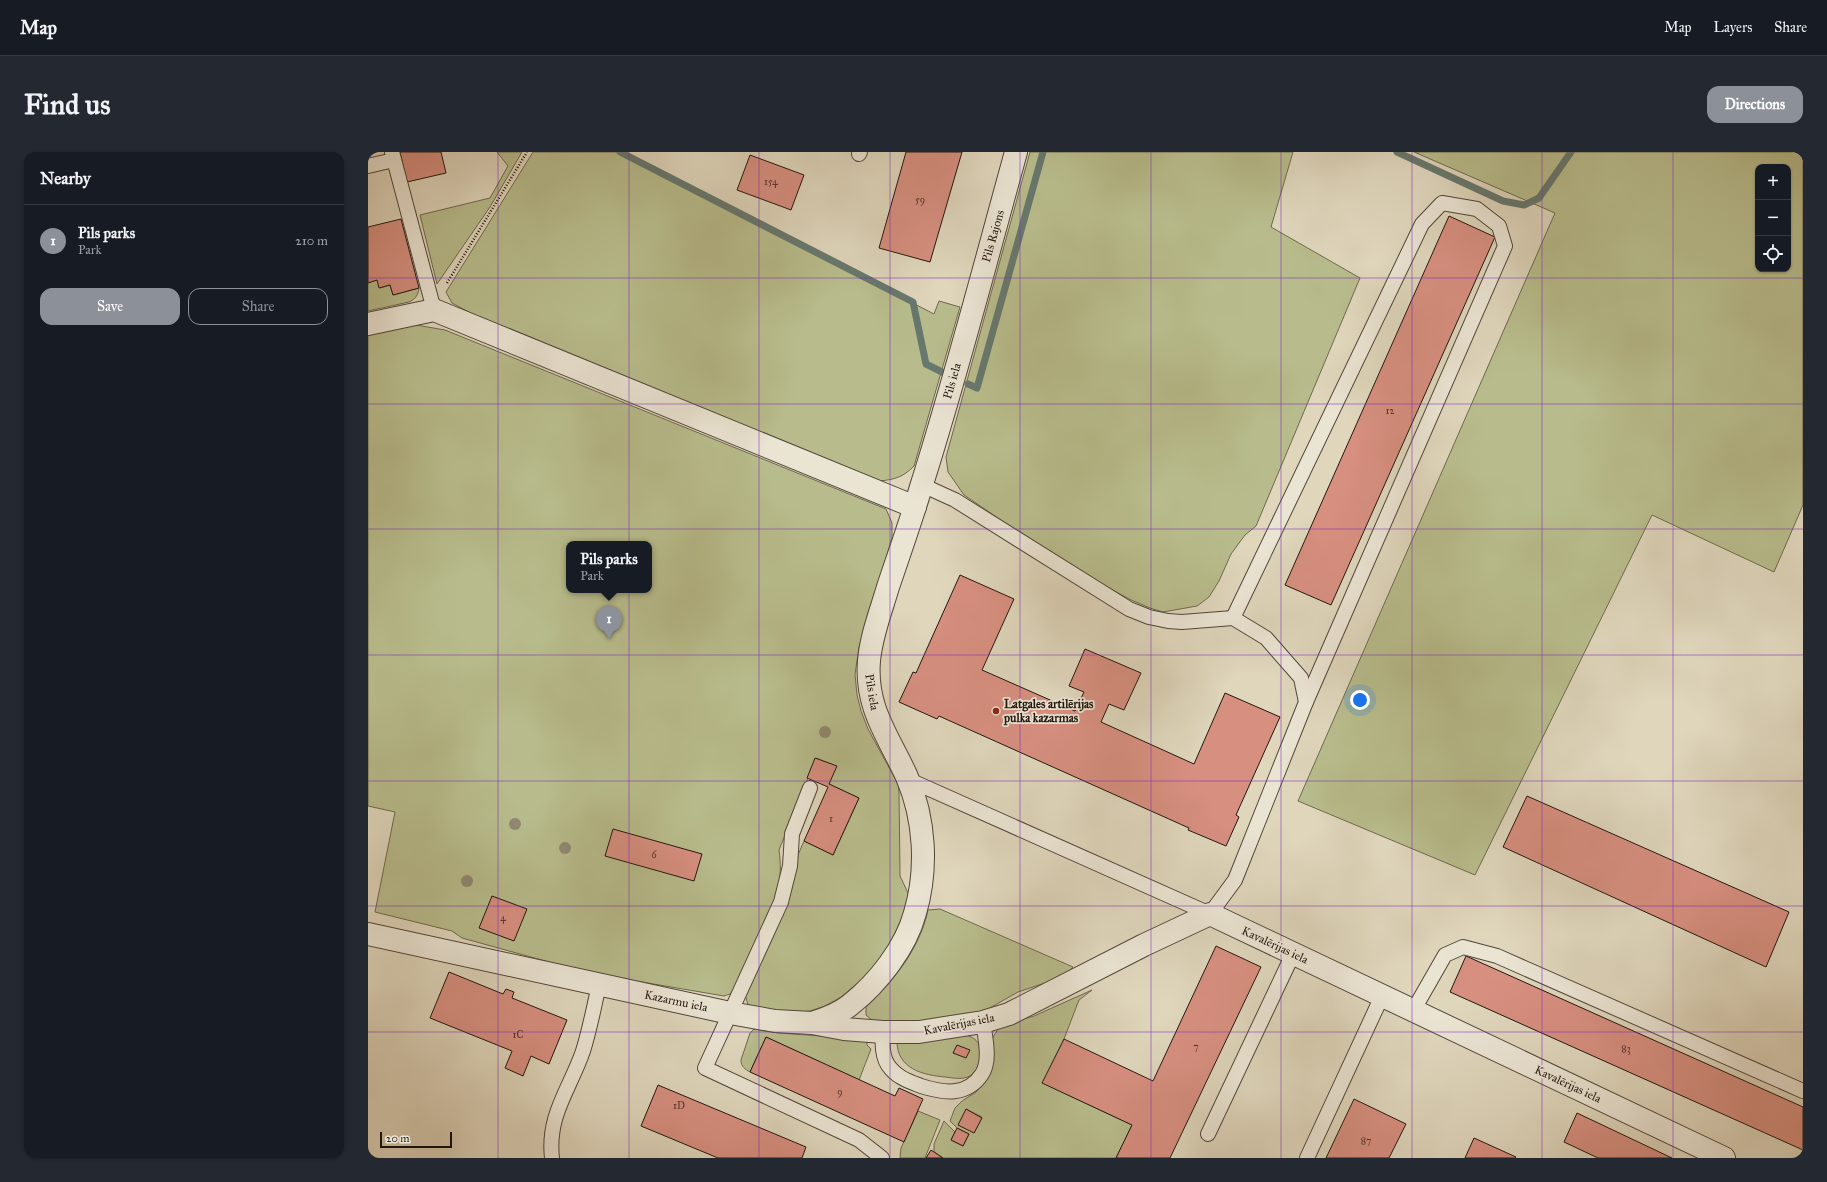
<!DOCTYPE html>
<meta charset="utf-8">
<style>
body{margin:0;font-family:"IM FELL Great Primer",serif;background:#242831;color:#f1f3f6}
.controls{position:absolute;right:12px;top:12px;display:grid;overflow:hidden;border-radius:8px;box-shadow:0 1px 3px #0004}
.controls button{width:36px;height:36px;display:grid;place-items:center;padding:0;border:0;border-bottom:1px solid #363941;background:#171b24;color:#f1f3f6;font:20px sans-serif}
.scale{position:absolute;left:12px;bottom:10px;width:72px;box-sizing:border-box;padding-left:4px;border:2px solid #23160f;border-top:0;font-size:11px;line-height:14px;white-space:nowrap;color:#23160f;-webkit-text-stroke:3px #eae4d3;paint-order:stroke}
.you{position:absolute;left:992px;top:548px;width:14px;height:14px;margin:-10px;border:3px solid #fff;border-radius:50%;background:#1a73e8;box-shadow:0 0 0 6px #1a73e833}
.badge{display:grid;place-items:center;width:26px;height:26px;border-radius:50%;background:#8c9099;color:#fff;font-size:13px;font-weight:700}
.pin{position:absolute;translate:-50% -33px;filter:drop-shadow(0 1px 2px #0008)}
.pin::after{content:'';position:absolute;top:21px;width:14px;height:12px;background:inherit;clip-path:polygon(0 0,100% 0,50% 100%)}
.popup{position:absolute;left:198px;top:389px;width:86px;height:52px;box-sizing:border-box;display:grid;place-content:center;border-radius:8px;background:#171b24;filter:drop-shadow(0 1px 3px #0005);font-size:13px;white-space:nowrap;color:#9ea1a6}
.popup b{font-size:15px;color:#f1f3f6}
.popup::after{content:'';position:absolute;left:50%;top:100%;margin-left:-8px;border:8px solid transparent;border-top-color:#171b24}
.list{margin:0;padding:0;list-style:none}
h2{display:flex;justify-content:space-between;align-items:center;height:52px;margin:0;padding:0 16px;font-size:17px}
h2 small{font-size:13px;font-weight:400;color:#9ea1a6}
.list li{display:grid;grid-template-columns:26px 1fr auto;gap:12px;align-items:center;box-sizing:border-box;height:72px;padding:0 16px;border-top:1px solid #363941}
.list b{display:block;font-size:15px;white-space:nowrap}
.list p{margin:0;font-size:13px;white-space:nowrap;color:#9ea1a6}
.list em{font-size:13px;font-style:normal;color:#9ea1a6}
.actions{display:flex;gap:8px;padding:12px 16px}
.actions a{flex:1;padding:9px 0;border:1px solid #8c9099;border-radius:12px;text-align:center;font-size:14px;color:#8c9099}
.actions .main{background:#8c9099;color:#fff}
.icon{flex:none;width:22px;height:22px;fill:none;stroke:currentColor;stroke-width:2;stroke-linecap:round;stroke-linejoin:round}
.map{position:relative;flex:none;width:1435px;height:1006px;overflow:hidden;border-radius:12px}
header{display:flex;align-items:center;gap:24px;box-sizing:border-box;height:56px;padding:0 20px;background:#171b24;border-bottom:1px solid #363941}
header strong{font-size:19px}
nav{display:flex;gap:22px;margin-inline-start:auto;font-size:14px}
.intro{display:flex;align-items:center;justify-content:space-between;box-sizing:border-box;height:96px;padding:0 24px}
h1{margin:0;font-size:28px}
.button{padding:10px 18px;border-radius:12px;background:#8c9099;color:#fff;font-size:14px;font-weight:700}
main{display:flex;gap:24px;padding:0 24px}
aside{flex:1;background:#171b24;border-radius:12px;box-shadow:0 1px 3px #0004}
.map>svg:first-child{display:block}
</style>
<header>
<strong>Map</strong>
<nav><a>Map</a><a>Layers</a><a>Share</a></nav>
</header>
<div class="intro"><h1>Find us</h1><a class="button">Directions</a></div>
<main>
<aside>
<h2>Nearby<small></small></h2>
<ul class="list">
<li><span class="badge">1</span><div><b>Pils parks</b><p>Park</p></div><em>210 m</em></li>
</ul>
<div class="actions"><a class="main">Save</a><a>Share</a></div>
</aside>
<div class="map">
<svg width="1435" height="1006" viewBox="0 0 1435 1006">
<rect width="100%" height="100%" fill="#dfd6bc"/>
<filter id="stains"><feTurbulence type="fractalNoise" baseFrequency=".005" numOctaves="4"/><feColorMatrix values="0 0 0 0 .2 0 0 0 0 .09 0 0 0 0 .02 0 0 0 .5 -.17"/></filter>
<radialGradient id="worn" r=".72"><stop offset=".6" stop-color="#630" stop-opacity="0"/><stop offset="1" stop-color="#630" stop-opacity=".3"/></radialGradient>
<g fill="#b8bc8c" stroke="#6e694e" fill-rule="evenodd">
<polygon points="129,0 154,0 122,55 69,132 52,63 122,46 140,14"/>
<path d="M 165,0 L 252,0 L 566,162 L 571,149 L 592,155 L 546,314 C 534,327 521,329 504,329 L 121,171 L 84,151 L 78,140 Z"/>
<polygon points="662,0 925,0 903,75 992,126 888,374 877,383 863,402 851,429 841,445 829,454 795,460 782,456 761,447 696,411 596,343 580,320 578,305"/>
<path d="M 1046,0 L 1435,0 L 1435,353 L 1406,420 L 1284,363 L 1107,723 L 930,649 L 1187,61 ZM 1390,15 L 1420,15 L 1420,117 L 1390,117 Z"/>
<path d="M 9,128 L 12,136 L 22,133 L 25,143 L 51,136 C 50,144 47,147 41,150 L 0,159 L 0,131 Z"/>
<path d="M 48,173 L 77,178 L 518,357 L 524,371 L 524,386 L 491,495 L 487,522 L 489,543 L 493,559 L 500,577 L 530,632 L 531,639 L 532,724 L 541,743 L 538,759 L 518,799 L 497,825 L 473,845 L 457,854 L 442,859 L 423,861 L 384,855 L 380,853 L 377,842 L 429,712 L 430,703 L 436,689 L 465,703 L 491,646 L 461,632 L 468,614 L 448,606 L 411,698 C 413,712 413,727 409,741 C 406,755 373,833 365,840 C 363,842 359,843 356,844 L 221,821 L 94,786 L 84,779 L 7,760 L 27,660 L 0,654 L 0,180 ZM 201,392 L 281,392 L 281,438 L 201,438 Z"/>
<path d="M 572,757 L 705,815 L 699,821 L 683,829 L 650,840 L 620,857 L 596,865 L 574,870 L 506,870 L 498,863 L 498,855 C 526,829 552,796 560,758 Z"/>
<path d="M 724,838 L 711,848 L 696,887 L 675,931 L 764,973 L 748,1006 L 575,1006 L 566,1000 L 566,992 L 576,969 L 587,980 L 583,988 L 595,994 L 601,982 L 589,976 L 582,969 L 587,956 L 594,949 L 608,940 L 617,929 L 625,885 L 632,874 L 666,864 ZM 598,957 L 614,965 L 606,981 Z"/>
<path d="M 386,877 L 410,881 L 499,887 L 499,893 L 503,897 L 491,928 L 398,885 L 382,920 C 377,917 373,915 373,908 L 382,881 Z"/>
<path d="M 597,883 C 602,884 609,887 611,893 C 615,903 611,919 602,924 C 595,928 585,926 577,925 C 555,923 529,917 529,889 Z"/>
<polygon points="550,959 572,968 557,1006 532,1006 533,996"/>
</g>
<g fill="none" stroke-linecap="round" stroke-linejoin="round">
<g stroke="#67786e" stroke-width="7">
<polyline points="252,0 545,150 558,212 574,220"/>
<polyline points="1029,0 1135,49 1156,53 1171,46 1203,0"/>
<polyline points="600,232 609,236 675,0"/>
</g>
</g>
<g fill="#d78f80" stroke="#23160f">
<polygon points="32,0 73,0 78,21 39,30"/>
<polygon points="538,0 594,0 562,110 511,96"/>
<polygon points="382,3 436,23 423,58 369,38"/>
<polygon points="1081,64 1127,85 963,453 917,433"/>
<polygon points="33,67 51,136 25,143 22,133 11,136 9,128 0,131 0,75"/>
<polygon points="592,423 646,447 614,518 707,559 716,540 701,534 717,497 773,521 756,558 741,552 733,570 826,612 857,541 912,565 868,663 871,665 858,694 820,678 821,676 571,564 569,567 531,550 545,520 548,521"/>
<polygon points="447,606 469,614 461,632 491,646 465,703 436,689 460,635 439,626"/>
<polygon points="1159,644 1421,760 1398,815 1135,695"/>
<polygon points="245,677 334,702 326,729 237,704"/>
<polygon points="124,744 159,757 146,789 111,776"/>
<polygon points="848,794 893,815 802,1006 748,1006 764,973 674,931 696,887 785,929"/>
<polygon points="1098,804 1435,955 1435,998 1082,840"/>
<polygon points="81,820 135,842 138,837 146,840 144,846 199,868 181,912 163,904 155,924 137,916 144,899 62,866"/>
<polygon points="398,885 527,944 531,936 555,947 536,990 382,920"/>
<polygon points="589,893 602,898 598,906 585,901"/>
<polygon points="290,933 438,995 434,1006 350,1006 273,974"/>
<polygon points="986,947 1038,972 1021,1006 958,1006"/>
<polygon points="598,957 614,966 606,981 590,973"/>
<polygon points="1209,961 1304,1006 1230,1006 1196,990"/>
<polygon points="589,976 601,982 595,994 583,988"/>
<polygon points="1106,986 1148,1005 1147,1006 1097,1006"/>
<polygon points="563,998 575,1006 558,1006"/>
</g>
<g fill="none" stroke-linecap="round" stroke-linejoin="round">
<defs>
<g id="lane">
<polyline points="24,0 66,158"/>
<polyline points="491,2 492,0"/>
<polyline points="0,14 26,8"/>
<polyline points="865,466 1054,72 1074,51 1109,57 1131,74 1137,94 938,550"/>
<polyline points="539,627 842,762 867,728 938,550 933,526 898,486 865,466 814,470 800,469 781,465 761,457 587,348 554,333"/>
<polyline points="442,636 424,682 422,714 413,750 337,916 491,988 514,1006"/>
<polyline points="1045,859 1077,803 1095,795 1129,804 1435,939"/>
<path d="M 515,880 C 514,891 514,904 520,913 C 528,925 540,929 553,934 C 575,941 599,945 614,922 C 623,908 617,885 615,870"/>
<polyline points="840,982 925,802"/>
<path d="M 184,1006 C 179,963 202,937 215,899 C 222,877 226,854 231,833"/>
<polyline points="939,1006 1014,844"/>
</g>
<g id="street">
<polyline points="0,172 66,158 547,355"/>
<polyline points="0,782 362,861 407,869 444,871 476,877 515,880 551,880 615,870 641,862 776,793 842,762 1356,1006"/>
<path d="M 444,871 C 457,867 471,862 482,853 C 510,831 538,795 547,761 C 560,717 557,667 539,625 C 521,585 497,556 501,509 C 503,484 513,459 520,435 C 531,402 543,369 553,335 C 588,225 617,112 648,0"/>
</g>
</defs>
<use href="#lane" stroke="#52463a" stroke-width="16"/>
<use href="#street" stroke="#52463a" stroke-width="24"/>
<polyline stroke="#23160f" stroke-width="2.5" stroke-dasharray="1 2" stroke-linecap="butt" points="79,131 159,0"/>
<use href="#lane" stroke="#eae4d3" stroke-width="14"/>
<use href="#street" stroke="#eae4d3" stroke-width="22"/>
</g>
<g fill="#908871">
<circle cx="457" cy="580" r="6"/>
<circle cx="147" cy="672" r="6"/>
<circle cx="197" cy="696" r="6"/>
<circle cx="99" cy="729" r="6"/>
</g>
<path fill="none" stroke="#7b2cbf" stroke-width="1" stroke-opacity="0.55" d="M 130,0 L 130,1006M 261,0 L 261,1006M 391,0 L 391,1006M 522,0 L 522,1006M 652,0 L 652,1006M 783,0 L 783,1006M 913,0 L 913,1006M 1044,0 L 1044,1006M 1174,0 L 1174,1006M 1305,0 L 1305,1006M 0,126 L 1435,126M 0,252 L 1435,252M 0,377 L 1435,377M 0,503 L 1435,503M 0,629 L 1435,629M 0,754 L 1435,754M 0,880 L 1435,880"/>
<circle fill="#8f2418" stroke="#eae4d3" stroke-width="1.5" cx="628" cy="559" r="4"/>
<g text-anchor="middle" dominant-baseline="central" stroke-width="3.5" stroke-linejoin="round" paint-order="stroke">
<g font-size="10" fill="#50342b">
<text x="403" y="30">154</text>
<text x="552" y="48">59</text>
<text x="1022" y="259">12</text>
<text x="463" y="667">1</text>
<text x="286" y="703">6</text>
<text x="135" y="766">4</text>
<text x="150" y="883">1C</text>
<text x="828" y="895">7</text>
<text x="1258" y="897">83</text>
<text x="472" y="940">9</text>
<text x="311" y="954">1D</text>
<text x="998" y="989">87</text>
</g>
<g font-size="12" fill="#23160f" stroke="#eae4d3">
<text transform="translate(625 84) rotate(-74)">Pils Rajons</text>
<text transform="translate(584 229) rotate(-74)">Pils iela</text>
<text transform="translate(504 540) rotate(81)">Pils iela</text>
<text transform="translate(907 793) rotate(25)">Kavalērijas iela</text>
<text transform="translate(308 849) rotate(12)">Kazarmu iela</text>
<text transform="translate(591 872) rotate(-11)">Kavalērijas iela</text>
<text transform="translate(1200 932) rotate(25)">Kavalērijas iela</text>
</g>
<g font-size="12" font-weight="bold" fill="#23160f" stroke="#eae4d3" text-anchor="start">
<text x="636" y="552">Latgales artilērijas<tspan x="636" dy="14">pulka kazarmas</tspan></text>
</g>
</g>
<rect width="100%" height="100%" filter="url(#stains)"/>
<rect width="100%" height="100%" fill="url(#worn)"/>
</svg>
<div class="controls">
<button>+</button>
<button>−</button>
<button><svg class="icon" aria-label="locate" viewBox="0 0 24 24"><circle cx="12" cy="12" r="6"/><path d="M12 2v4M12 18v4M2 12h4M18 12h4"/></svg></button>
</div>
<div class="scale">20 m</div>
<div class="you"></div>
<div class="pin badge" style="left:241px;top:487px">1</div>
<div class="popup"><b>Pils parks</b>Park</div>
</div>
</main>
